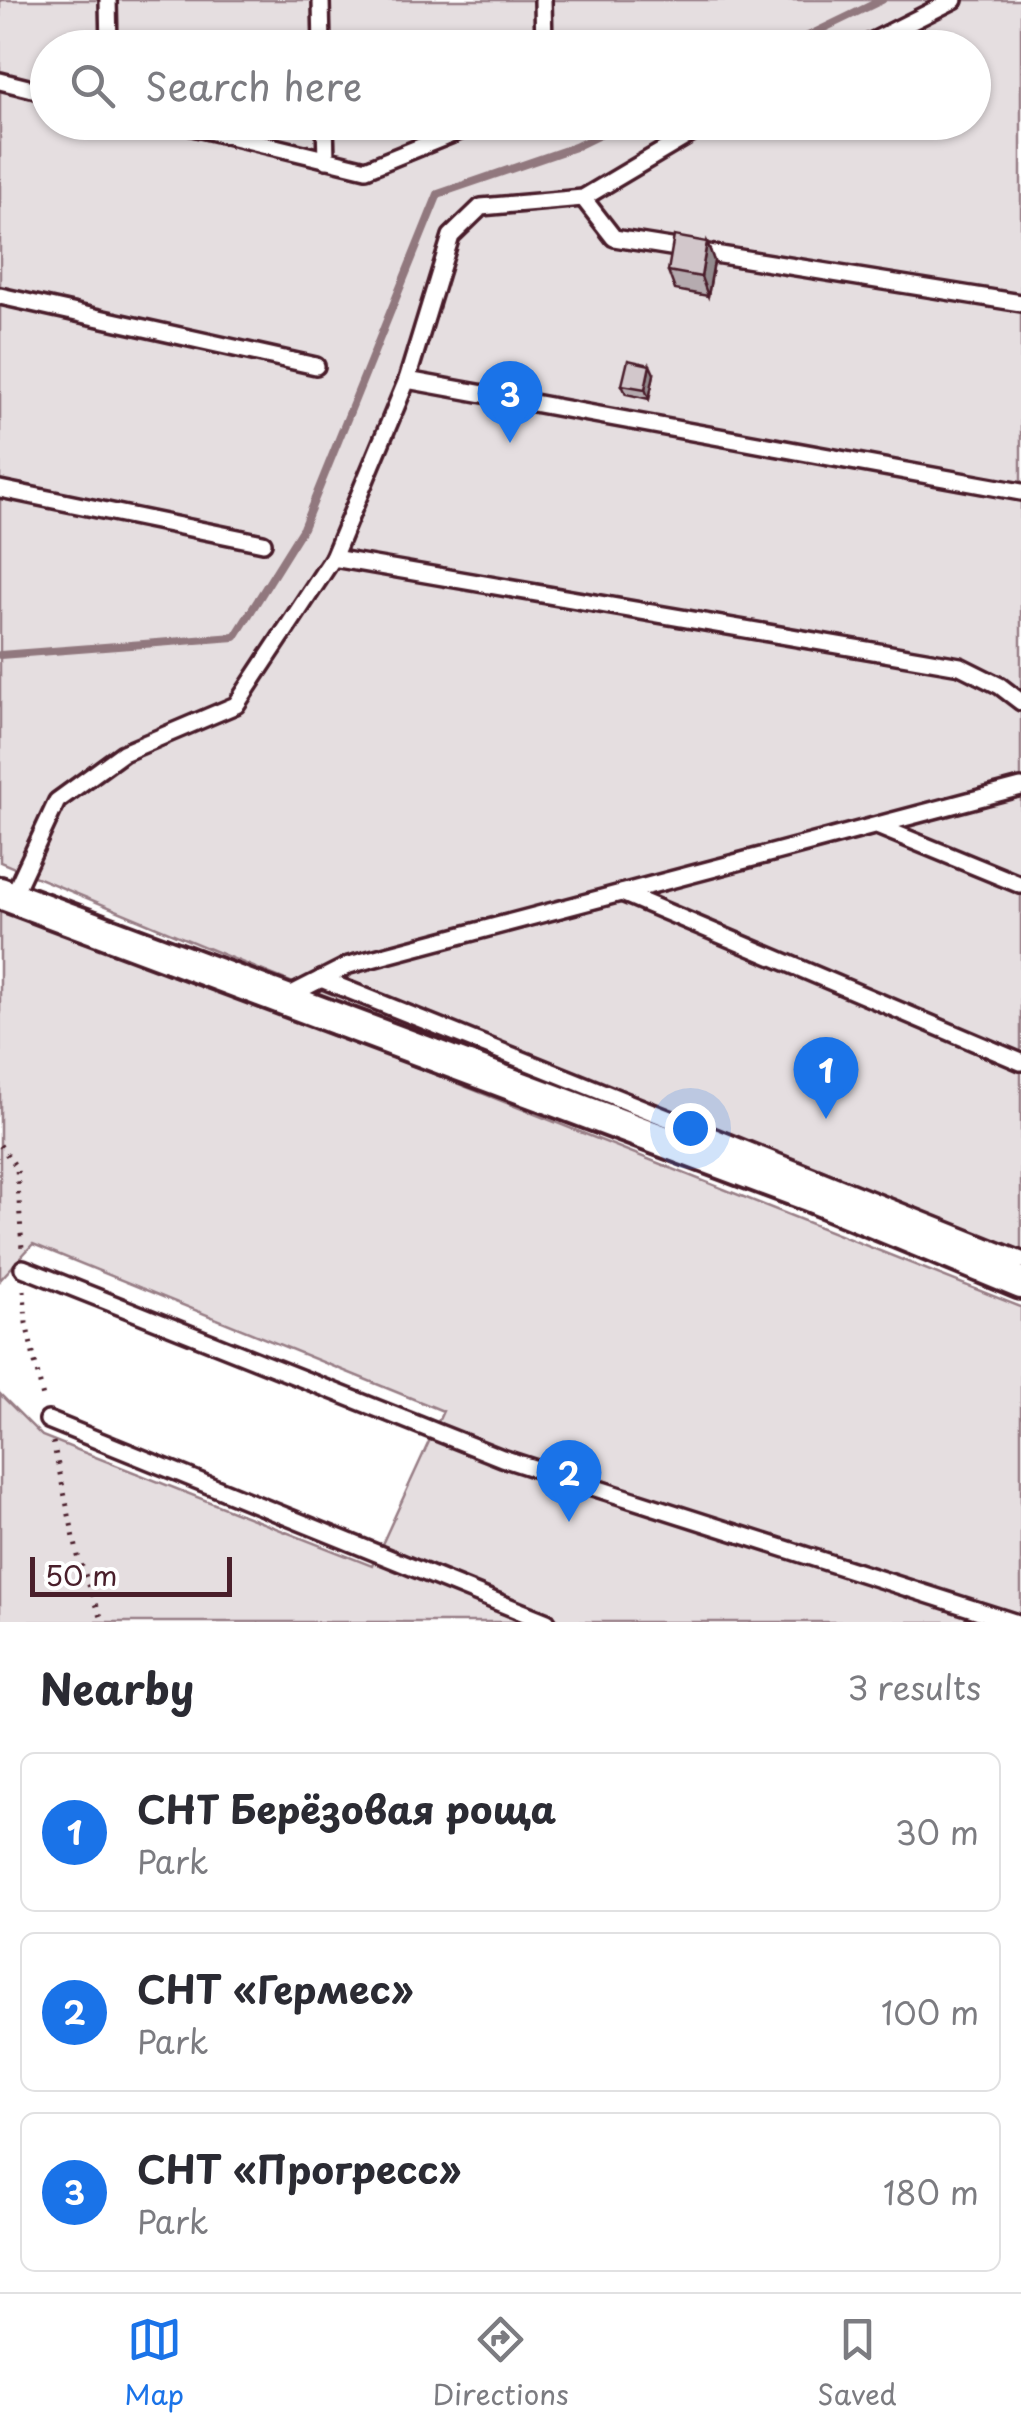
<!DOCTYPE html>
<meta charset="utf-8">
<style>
body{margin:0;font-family:"Playpen Sans",sans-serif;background:#f7f7f7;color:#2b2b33}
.scale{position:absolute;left:30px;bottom:25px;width:202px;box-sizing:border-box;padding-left:10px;border:5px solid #4a1f2b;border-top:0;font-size:28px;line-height:35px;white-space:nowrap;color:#4a1f2b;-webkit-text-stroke:8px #fff;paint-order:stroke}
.you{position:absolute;left:690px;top:1128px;width:35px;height:35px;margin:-25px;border:8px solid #fff;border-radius:50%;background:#1a73e8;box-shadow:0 0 0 15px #1a73e833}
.badge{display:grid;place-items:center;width:65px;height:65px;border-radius:50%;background:#1a73e8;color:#fff;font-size:32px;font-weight:700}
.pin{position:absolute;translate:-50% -82px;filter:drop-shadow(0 2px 5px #0008)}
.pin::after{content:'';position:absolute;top:52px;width:35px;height:30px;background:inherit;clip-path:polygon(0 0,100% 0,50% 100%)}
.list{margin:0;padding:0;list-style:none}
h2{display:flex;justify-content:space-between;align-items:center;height:130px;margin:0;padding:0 40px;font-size:42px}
h2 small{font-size:32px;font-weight:400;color:#7c7c81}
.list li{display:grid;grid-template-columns:65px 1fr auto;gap:30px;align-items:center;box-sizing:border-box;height:160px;margin:0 20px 20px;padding:0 20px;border:2px solid #e1e1e2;border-radius:15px}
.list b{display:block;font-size:38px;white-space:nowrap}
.list p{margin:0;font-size:32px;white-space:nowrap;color:#7c7c81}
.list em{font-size:32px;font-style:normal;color:#7c7c81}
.icon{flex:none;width:55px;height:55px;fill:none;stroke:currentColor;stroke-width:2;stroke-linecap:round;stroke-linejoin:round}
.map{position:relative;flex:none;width:1021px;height:1622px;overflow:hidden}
.search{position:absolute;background:#fff;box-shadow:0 2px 8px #0004;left:30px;right:30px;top:30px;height:110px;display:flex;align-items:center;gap:25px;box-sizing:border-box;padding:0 35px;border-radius:55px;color:#7c7c81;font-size:38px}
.sheet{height:670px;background:#fff}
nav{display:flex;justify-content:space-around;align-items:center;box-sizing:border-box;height:140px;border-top:2px solid #e1e1e2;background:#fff;font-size:28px;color:#7c7c81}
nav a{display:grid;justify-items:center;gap:5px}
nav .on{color:#1a73e8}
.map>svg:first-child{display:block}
</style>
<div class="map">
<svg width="1021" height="1622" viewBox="0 0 1021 1622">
<rect width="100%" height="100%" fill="#fff"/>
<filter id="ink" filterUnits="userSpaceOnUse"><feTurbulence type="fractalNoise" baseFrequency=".01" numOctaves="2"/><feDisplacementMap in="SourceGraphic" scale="20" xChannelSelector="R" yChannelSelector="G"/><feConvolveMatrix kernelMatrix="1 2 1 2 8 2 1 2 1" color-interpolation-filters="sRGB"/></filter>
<g filter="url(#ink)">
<g fill="#e5dee0" stroke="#987e86" stroke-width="2.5" fill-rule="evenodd">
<path d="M 0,0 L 1021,0 L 1021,1276 L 241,962 L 0,862 ZM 48,48 L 974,48 L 974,122 L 48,122 Z"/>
<polygon points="0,902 1021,1307 1021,1622 0,1622 0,1394 42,1436 372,1566 443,1411 33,1244 0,1280"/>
</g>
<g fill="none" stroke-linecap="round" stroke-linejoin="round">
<g stroke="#91787e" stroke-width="8">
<polyline points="783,48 882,0"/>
<polyline points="0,655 235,637 303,528 438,194 575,147 626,122"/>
</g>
<defs>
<g id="service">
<polyline points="108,0 109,48"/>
<polyline points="321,0 322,48"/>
<polyline points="543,0 544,48"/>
<polyline points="859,48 954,0"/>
<polyline points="0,81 48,93"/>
<polyline points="172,122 366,169 482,122"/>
<polyline points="325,122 326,160"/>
<polyline points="583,198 614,238 1021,303"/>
<polyline points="0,296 316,366"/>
<polyline points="407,380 1021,492"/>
<polyline points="0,489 263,543"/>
<polyline points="333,558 960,666 1000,686 1021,702"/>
<polyline points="877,826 1021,885"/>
<polyline points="622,893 1021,1062"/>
<polyline points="12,898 57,801 123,753 236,705 333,558 407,380 451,236 481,207 583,198 711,122"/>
<polyline points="321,979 1021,1260"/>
<polyline points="286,997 349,965 1021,787"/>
<polyline points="23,1268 502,1458 1014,1622"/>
<polyline points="48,1420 547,1622"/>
</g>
<polyline id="minor" points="0,893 808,1195 1021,1283"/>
</defs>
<use href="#service" stroke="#4a1f2b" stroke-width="22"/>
<use href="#minor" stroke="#4a1f2b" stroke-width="38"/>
<g stroke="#4a1f2b" stroke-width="5" stroke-dasharray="2.5 8" stroke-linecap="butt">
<polyline points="0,1145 17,1168 22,1249"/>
<polyline points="24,1290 26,1323 44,1402"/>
<polyline points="53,1442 78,1556 103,1622"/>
</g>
<use href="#service" stroke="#fff" stroke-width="15"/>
<use href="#minor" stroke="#fff" stroke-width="30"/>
</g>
<g fill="#b5abaf" stroke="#4a1f2b" stroke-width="2.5">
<polygon points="707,242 714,261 708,296 675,290 668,271"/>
<polygon points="654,374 649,399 626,394 622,385"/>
</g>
<g fill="#938b8e" stroke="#4a1f2b" stroke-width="2.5">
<polygon points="707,242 714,261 708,296 701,277"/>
<polygon points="650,365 654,374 649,399 645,389"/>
</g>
<g fill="#d2c7cb" stroke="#4a1f2b" stroke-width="2.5">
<polygon points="674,236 707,242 701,277 668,271"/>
<polygon points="628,360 650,365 645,389 622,385"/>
</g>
</g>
</svg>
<div class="scale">50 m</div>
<div class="you"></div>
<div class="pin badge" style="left:826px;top:1119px">1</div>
<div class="pin badge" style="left:569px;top:1522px">2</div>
<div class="pin badge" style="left:510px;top:443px">3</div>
<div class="search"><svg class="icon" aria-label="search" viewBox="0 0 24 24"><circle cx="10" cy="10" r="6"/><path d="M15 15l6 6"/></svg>Search here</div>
</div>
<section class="sheet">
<h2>Nearby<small>3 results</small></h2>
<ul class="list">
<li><span class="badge">1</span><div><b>СНТ Берёзовая роща</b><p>Park</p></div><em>30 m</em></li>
<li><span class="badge">2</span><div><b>СНТ «Гермес»</b><p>Park</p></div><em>100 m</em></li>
<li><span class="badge">3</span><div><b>СНТ «Прогресс»</b><p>Park</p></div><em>180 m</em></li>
</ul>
</section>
<nav>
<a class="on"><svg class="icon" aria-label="map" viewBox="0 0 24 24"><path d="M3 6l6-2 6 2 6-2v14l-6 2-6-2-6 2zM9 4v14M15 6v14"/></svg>Map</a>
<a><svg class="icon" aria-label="directions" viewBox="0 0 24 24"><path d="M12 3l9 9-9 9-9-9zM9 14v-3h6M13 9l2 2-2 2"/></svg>Directions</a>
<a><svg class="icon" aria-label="saved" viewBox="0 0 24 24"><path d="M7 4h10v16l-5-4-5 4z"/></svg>Saved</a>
</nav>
